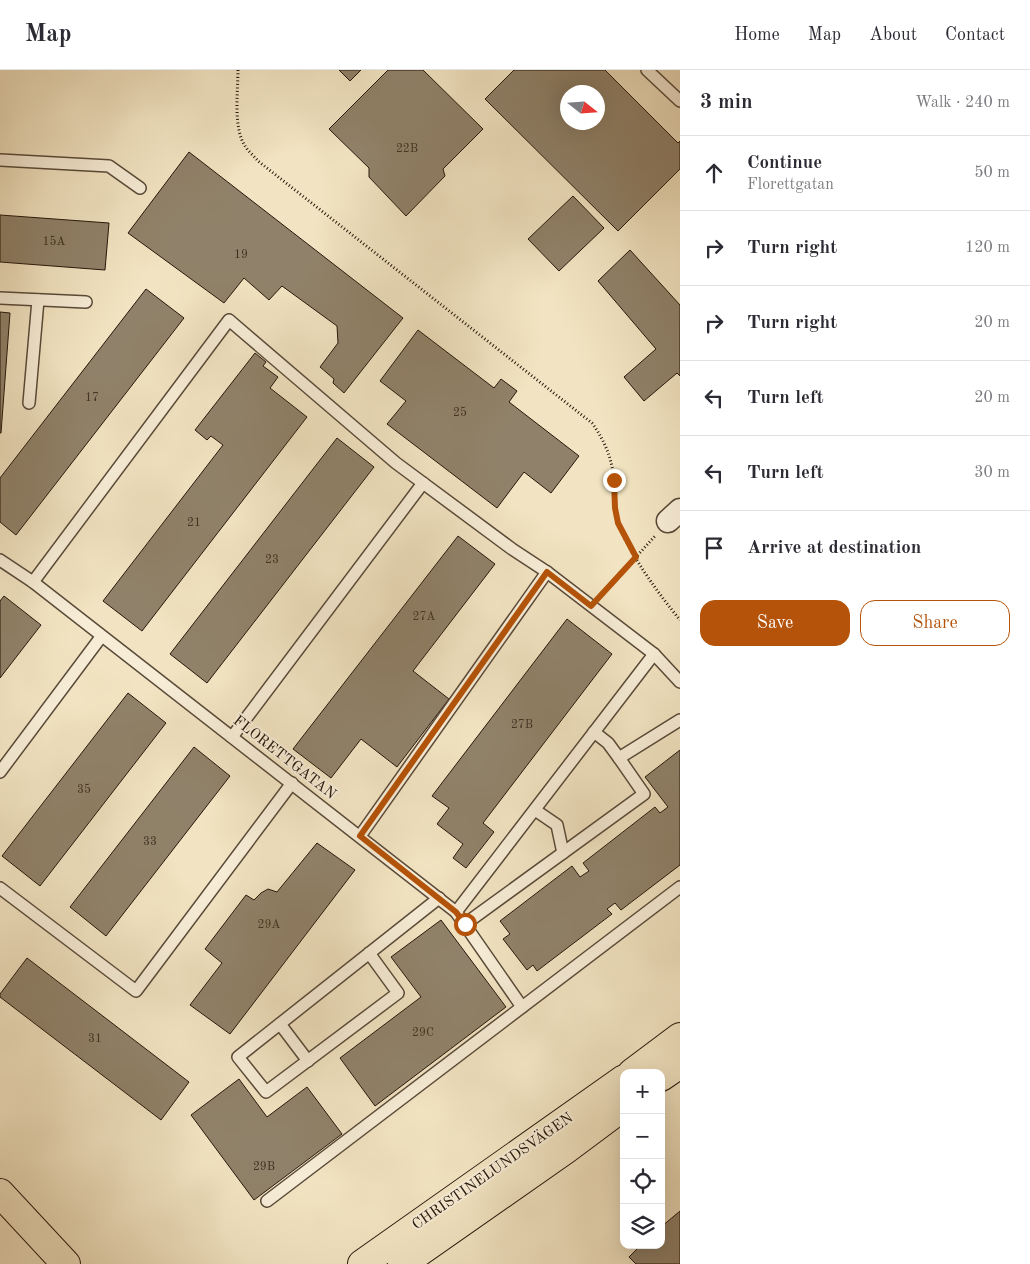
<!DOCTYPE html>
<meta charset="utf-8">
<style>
body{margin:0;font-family:"Old Standard TT",serif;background:#f7f7f7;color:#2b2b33}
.controls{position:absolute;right:15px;bottom:15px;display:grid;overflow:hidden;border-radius:10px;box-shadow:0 5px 20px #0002}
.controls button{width:45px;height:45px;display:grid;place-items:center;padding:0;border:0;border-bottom:1px solid #e1e1e2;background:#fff;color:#2b2b33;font:25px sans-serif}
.compass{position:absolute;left:560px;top:15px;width:45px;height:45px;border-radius:50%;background:#fff;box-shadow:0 5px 20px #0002;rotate:107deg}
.stop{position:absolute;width:15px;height:15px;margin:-11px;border:4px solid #b45309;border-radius:50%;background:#fff}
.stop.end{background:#b45309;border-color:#fff;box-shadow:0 1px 5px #0008}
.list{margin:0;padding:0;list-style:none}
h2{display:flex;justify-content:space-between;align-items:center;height:65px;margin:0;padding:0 20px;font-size:21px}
h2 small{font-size:16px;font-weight:400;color:#7c7c81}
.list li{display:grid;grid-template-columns:32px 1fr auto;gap:15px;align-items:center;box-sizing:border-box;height:75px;padding:0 20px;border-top:1px solid #e1e1e2}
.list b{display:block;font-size:19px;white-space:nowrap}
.list p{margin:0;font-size:16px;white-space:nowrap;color:#7c7c81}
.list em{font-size:16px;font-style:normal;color:#7c7c81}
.actions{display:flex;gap:10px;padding:15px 20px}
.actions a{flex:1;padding:11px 0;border:1px solid #b45309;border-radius:15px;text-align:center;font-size:18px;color:#b45309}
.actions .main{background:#b45309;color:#fff}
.icon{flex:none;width:28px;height:28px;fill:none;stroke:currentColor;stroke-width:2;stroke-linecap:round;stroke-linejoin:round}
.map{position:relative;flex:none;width:680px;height:1194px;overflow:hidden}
header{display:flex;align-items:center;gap:30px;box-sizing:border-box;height:70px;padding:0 25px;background:#fff;border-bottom:1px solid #e1e1e2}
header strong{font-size:24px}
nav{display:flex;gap:28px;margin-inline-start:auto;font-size:18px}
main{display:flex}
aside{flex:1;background:#fff}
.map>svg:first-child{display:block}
</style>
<header>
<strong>Map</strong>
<nav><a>Home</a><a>Map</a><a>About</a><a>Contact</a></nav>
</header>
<main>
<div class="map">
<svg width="680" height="1194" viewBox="0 0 680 1194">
<rect width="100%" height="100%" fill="#f2e4c2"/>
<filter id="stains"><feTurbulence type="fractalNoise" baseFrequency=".004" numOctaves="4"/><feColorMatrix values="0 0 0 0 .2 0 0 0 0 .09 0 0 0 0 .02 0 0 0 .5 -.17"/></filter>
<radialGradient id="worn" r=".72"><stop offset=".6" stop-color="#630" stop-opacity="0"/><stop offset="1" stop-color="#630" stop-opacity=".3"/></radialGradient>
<g fill="#90826a" stroke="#26170b" fill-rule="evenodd">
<polygon points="339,0 361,0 350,11"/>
<polygon points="388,0 423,0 483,59 443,99 445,106 406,146 369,107 369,98 329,59"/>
<path d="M 514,0 L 605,0 L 678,73 L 680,71 L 680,99 L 618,161 L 485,29 ZM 568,22 L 598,22 L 598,52 L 568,52 Z"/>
<polygon points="189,82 403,248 344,323 333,313 334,309 320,297 338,273 337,256 282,216 269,230 244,208 224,233 128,163"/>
<polygon points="573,126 604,158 559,201 528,169"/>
<polygon points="0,145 109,153 105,200 0,192"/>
<polygon points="630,180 680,235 680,306 677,303 644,331 624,307 656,279 598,211"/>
<polygon points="146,219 184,248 16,465 0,452 0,408"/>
<polygon points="0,242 10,243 1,363 0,363"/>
<polygon points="418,260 494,318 501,309 517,321 509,332 579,386 551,423 524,402 497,438 387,354 406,331 380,311"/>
<polygon points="255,283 266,292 263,296 278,307 270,318 307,347 142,561 103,531 223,375 211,366 207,370 195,360"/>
<polygon points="337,368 374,397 207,613 170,584"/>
<polygon points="458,466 495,494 413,601 449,629 397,697 361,669 331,708 293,679"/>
<polygon points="4,526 41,555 0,608 0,531"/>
<polygon points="567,549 612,584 483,753 494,762 466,798 453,788 463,774 437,754 449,738 432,726"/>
<polygon points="128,623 166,653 40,816 2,786"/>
<polygon points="194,677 230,706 106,866 70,837"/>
<polygon points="680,680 680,795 621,840 615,833 607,839 612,844 537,901 533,895 527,900 503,869 510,864 500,851 572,796 580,807 589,801 583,793 655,737 660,743 668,737 645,707"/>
<polygon points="317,773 355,800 230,964 190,935 222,893 205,879 246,825 254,830 261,823 268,819 277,822"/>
<polygon points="441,850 506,937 375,1036 340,988 421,927 391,887"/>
<polygon points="27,888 189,1012 161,1050 0,927 0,924"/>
<polygon points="239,1009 267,1047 307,1017 342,1064 254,1130 191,1045"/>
<polygon points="680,1141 680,1194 636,1194 629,1187 641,1175 661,1175 661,1157"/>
</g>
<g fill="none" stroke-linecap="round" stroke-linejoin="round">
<defs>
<g id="lane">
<polyline points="647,0 680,31"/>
<polyline points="0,90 109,96 140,118"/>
<polyline points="0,228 86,232"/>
<polyline points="29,333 38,230"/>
<polyline points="0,490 33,512 456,842 522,937"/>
<polyline points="33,512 229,250 396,393 512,479 547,502 654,584 456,842"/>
<polyline points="654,584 680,612"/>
<polyline points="594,662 608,673 619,688"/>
<polyline points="232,667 423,413"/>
<polyline points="0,702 101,567"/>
<polyline points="535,740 557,755 563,783"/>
<polyline points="360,766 547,502"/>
<polyline points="0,818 136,921 292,713"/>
<polyline points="465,854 644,724 619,688 680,650"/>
<path d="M 369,883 L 398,923 L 266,1022 L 238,987 C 305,934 372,881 439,828"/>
<polyline points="280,954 308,991"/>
<polyline points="267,1131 680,817"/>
</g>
<polyline id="street" points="668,451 680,440"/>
<g id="primary">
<polyline points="632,1003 680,967"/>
<polyline points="661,1007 680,994"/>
<polyline points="0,1123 66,1194"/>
<polyline points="362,1194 624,1009"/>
<polyline points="402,1194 565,1080 624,1036"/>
</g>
</defs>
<use href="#lane" stroke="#594a39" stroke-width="14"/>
<use href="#street" stroke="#594a39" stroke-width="25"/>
<use href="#primary" stroke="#26170b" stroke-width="30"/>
<g stroke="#26170b" stroke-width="3" stroke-dasharray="1 2.5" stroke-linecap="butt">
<path d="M 238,0 C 238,21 233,58 245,76 C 248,81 254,86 258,91 L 592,353 C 605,371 612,389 614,410 C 615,424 614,439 618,452 C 627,481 661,527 680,550"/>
<polyline points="600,527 655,466"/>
</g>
<use href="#lane" stroke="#f7edd7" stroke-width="11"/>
<use href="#street" stroke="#f7edd7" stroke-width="22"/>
<use href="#primary" stroke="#f2e4c2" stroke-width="28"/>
</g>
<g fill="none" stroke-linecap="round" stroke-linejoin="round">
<polyline stroke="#b45309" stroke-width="6" points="465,854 456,842 360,766 547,502 591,536 636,487 618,453 615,438 614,410"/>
</g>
<g text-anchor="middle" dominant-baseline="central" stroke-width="4" stroke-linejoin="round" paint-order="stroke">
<g font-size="12" fill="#403223">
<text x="407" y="79">22B</text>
<text x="54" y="172">15A</text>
<text x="241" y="185">19</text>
<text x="92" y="328">17</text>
<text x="460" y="343">25</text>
<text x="194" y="453">21</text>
<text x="272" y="490">23</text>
<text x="424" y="547">27A</text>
<text x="522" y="655">27B</text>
<text x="84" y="720">35</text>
<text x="150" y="772">33</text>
<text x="269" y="855">29A</text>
<text x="423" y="963">29C</text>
<text x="95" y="969">31</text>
<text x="264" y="1097">29B</text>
</g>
<g font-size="15" fill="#26170b" stroke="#f7edd7">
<text transform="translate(284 688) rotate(38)">FLORETTGATAN</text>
<text transform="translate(493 1102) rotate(-35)">CHRISTINELUNDSVÄGEN</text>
</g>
</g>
<rect width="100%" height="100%" filter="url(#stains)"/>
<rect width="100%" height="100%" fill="url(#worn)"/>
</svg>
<div class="controls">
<button>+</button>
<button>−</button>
<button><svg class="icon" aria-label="locate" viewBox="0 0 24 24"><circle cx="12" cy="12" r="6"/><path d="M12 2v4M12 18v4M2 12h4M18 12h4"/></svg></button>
<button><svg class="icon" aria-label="layers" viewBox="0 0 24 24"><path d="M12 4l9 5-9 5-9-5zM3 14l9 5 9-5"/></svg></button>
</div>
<svg class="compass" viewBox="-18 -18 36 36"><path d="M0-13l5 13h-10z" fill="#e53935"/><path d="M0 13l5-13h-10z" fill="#7c7c81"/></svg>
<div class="stop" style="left:465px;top:854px"></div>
<div class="stop end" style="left:614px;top:410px"></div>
</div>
<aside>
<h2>3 min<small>Walk · 240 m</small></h2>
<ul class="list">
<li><svg class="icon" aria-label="ahead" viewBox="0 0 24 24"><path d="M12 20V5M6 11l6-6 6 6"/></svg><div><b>Continue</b><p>Florettgatan</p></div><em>50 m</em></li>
<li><svg class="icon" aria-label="right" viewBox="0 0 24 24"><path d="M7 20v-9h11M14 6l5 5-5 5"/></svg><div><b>Turn right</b></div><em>120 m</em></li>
<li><svg class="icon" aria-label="right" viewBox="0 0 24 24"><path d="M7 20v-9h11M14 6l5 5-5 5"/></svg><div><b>Turn right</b></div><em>20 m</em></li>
<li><svg class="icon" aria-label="left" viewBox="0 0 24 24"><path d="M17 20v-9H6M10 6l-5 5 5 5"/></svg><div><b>Turn left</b></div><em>20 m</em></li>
<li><svg class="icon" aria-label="left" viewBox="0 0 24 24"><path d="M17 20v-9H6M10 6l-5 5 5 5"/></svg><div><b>Turn left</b></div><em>30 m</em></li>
<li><svg class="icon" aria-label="arrive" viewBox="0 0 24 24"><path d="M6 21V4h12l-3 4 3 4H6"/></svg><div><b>Arrive at destination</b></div></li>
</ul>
<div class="actions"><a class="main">Save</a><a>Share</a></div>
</aside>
</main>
